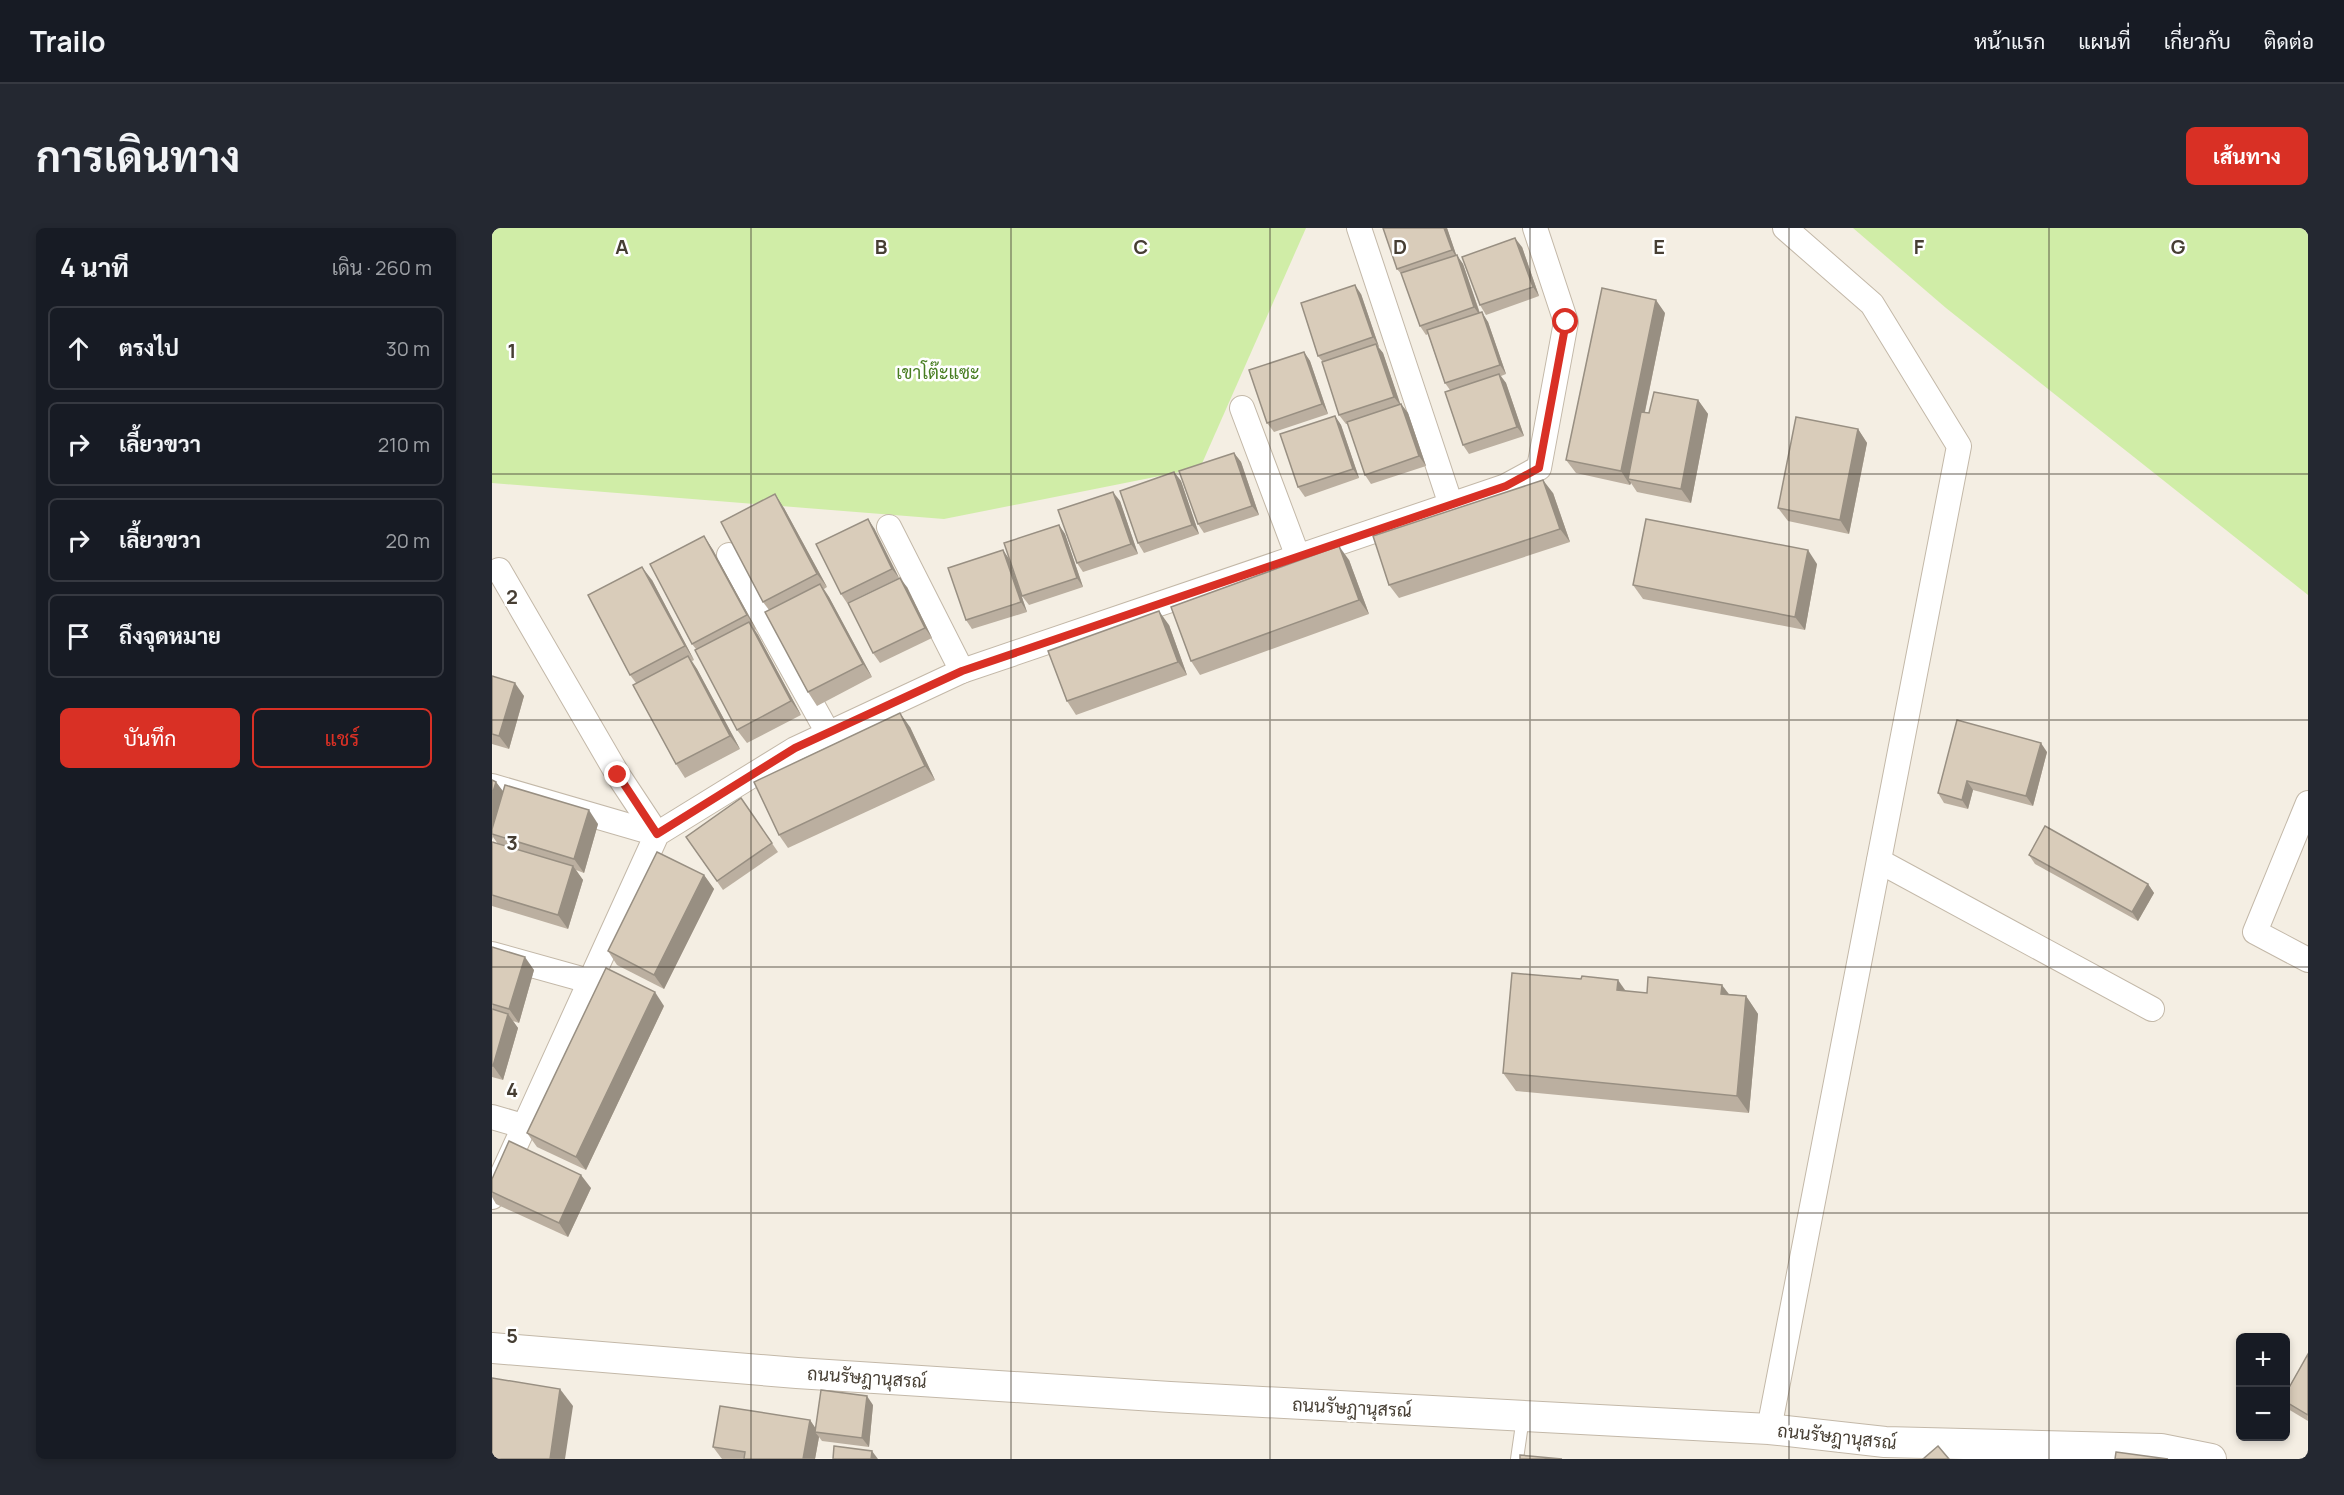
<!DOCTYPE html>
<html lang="th">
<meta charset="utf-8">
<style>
body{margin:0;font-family:Manrope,Sarabun,sans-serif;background:#242831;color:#f1f3f6}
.controls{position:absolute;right:18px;bottom:18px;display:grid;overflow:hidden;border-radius:9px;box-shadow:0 3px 9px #0003}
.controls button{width:54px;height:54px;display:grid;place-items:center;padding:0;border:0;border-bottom:2px solid #363941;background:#171b24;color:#f1f3f6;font:30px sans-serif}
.stop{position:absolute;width:18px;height:18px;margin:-14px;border:4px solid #d93025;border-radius:50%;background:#fff}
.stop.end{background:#d93025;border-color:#fff;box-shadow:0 2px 6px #0008}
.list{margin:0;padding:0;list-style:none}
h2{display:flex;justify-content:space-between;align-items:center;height:78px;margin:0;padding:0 24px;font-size:26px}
h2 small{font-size:20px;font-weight:400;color:#9ea1a6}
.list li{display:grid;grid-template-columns:39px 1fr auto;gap:18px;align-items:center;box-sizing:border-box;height:84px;margin:0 12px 12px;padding:0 12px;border:2px solid #363941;border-radius:9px}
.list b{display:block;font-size:22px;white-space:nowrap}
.list em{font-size:20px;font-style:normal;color:#9ea1a6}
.actions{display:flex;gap:12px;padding:18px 24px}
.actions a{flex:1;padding:14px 0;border:2px solid #d93025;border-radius:9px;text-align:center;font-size:21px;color:#d93025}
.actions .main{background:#d93025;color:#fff}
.icon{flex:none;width:33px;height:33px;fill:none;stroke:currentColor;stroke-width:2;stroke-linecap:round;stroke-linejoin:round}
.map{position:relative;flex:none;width:1816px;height:1231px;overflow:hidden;border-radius:9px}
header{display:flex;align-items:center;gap:36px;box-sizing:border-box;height:84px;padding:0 30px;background:#171b24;border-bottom:2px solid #363941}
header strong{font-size:28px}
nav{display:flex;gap:33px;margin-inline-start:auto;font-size:21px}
.intro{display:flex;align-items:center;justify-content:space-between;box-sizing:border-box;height:144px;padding:0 36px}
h1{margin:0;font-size:42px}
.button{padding:15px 27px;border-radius:9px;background:#d93025;color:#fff;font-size:21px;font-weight:700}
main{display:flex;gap:36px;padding:0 36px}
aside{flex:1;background:#171b24;border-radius:9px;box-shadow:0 3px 9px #0003}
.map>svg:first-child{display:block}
</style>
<header>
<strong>Trailo</strong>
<nav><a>หน้าแรก</a><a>แผนที่</a><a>เกี่ยวกับ</a><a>ติดต่อ</a></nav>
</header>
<div class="intro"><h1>การเดินทาง</h1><a class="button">เส้นทาง</a></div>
<main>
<aside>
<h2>4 นาที<small>เดิน · 260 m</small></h2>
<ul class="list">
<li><svg class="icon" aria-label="ahead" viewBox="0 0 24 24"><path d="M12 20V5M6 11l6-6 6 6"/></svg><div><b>ตรงไป</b></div><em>30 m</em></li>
<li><svg class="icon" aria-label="right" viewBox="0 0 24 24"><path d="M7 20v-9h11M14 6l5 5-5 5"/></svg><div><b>เลี้ยวขวา</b></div><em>210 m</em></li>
<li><svg class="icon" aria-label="right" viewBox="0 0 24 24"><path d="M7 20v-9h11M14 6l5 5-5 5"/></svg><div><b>เลี้ยวขวา</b></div><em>20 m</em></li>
<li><svg class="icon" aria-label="arrive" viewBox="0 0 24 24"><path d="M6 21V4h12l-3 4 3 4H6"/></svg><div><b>ถึงจุดหมาย</b></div></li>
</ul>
<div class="actions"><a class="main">บันทึก</a><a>แชร์</a></div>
</aside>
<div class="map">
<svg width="1816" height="1231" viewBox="0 0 1816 1231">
<rect width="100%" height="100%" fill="#f4eee3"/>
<g fill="#d0eda7">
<polygon points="0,0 814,0 708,240 452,291 0,255"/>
<polygon points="1361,0 1816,0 1816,367 1454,80"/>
</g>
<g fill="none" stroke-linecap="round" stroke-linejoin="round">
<defs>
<polyline id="service" points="1025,1231 1031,1189"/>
<g id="minor">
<polyline points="867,0 959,277"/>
<polyline points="750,180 806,329"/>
<polyline points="397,299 470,443"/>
<polyline points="237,327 336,505"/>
<polyline points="7,342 126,547 165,606"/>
<polyline points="0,558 165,606"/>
<polyline points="1816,575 1763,704 1816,732"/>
<polyline points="1387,633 1660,781"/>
<polyline points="0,726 97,753"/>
<polyline points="0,889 31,898"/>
<polyline points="0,969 165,606 303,521 470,443 1014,258 1047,240 1074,94 1043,0"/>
<polyline points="1277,1201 1467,218 1380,76 1293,0"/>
</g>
<polyline id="tertiary" points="0,1120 305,1145 678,1169 1277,1201 1393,1214 1669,1221 1719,1231"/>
</defs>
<use href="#service" stroke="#c3b8a8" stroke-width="14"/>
<use href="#minor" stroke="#c3b8a8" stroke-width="26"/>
<use href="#tertiary" stroke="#c3b8a8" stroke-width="32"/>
<use href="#service" stroke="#fff" stroke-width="12"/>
<use href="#minor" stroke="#fff" stroke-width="24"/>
<use href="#tertiary" stroke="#fff" stroke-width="30"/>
</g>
<g fill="#bbafa0">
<polygon points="955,0 964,27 971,36 988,85 996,94 1014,146 1009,148 1014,155 1032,208 977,226 971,217 958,162 953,155 936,106 934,107 928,98 911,48 905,41"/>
<polygon points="1030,19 1047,68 994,87 988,77"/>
<polygon points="869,66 887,119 886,119 891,125 908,176 909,176 916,185 934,238 879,256 873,247 856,196 854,196 847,187 831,134 826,128"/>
<polygon points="1173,85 1153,184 1157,185 1206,172 1216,186 1199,275 1145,264 1139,255 1138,257 1084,245 1074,232"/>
<polygon points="812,124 818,133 836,186 782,204 775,195"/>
<polygon points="843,188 849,197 867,250 813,269 806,259"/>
<polygon points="1366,201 1375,215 1357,306 1296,293 1286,280"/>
<polygon points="742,225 749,234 767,287 712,305 706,296"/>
<polygon points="682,244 689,253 707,306 652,325 646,315"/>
<polygon points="1061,265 1078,314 907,370 897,357"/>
<polygon points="628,273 646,326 591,344 585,335"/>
<polygon points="292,280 335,359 332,361 337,369 380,449 325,478 316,464 277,382 271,374"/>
<polygon points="567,297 573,306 591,359 537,377 530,368"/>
<polygon points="382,300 407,350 355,375 349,366"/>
<polygon points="212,308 221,322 264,401 263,402 266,407 309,487 255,515 245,502 204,421 200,416"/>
<polygon points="511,322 517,331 535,384 480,401 474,392"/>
<polygon points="857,332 877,386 708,447 699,433"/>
<polygon points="1325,336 1313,402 1151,371 1141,357"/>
<polygon points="160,352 202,432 200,433 205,441 248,521 193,550 184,536 144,455 138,447"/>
<polygon points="415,359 440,410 388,435 381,425"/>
<polygon points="677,397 695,447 584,487 575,473"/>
<polygon points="0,448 32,468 17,521 0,516"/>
<polygon points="1465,492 1555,524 1541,578 1481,562 1476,581 1452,575 1446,565"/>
<polygon points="418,499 443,552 296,620 287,607"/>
<polygon points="0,552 4,554 11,564 106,596 92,645 84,642 91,652 76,701 0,678 0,614 6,616 1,609 0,612"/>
<polygon points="249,570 286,624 231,662 194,609"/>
<polygon points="1537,627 1656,656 1662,665 1646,693 1543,636"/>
<polygon points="212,647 222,661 172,761 125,737 116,723"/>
<polygon points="0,719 42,742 27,795 21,793 26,800 11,852 0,849"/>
<polygon points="1134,763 1155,765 1237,766 1254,768 1266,786 1257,885 1024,863 1011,845"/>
<polygon points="172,778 94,942 45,919 35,905"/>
<polygon points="0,951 99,960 76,1009 4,976 0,969"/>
<polygon points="1816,1126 1816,1193 1796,1181 1794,1177 1794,1165"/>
<polygon points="381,1177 377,1219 330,1213 327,1209 323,1231 230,1231 221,1219 318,1192 324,1201"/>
</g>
<g fill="#988f82">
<polygon points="952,0 955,0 966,32 960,22"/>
<polygon points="1023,10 1030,19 1047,68 1041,59"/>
<polygon points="965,27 971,36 989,89 982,79"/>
<polygon points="863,57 869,66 887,119 881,109"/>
<polygon points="1164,72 1173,85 1139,251 1136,251 1139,255 1138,257 1129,243"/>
<polygon points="990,84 996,94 1014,146 1008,137"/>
<polygon points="884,116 891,125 909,178 902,169"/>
<polygon points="812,124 818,133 836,186 830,176"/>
<polygon points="1007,146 1014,155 1032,208 1025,199"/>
<polygon points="1206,172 1216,186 1199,275 1189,261"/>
<polygon points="909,176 916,185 934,238 927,228"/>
<polygon points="843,188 849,197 867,250 861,241"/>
<polygon points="1366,201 1375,215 1357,306 1348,292"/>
<polygon points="742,225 749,234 767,287 760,278"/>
<polygon points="682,244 689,253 707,306 700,297"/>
<polygon points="1051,252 1061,265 1078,314 1068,301"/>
<polygon points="621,264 628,273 646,326 639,316"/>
<polygon points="283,266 292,280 335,359 325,346"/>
<polygon points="376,291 382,300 407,350 400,341"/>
<polygon points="567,297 573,306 591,359 585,350"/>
<polygon points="212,308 221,322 264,401 255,387"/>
<polygon points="847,318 857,332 877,386 867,372"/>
<polygon points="511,322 517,331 535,384 529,374"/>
<polygon points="1316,322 1325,336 1313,402 1303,389"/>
<polygon points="150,339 160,352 202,432 193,418"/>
<polygon points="408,350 415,359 440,410 433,400"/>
<polygon points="328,356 337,369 380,449 371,436"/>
<polygon points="667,383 677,397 695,447 686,434"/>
<polygon points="257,394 266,407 309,487 299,473"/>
<polygon points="196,428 205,441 248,521 238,508"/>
<polygon points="23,455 32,468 17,521 7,508"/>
<polygon points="408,485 418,499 443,552 433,538"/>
<polygon points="1549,515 1555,524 1541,578 1534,568"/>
<polygon points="1475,553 1481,562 1476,581 1470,572"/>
<polygon points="4,554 14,567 0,606 0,567"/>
<polygon points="97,582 106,596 92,645 82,631"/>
<polygon points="81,638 91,652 76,701 66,687"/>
<polygon points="212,647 222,661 172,761 162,747"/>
<polygon points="1656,656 1662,665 1646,693 1640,684"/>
<polygon points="33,729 42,742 27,795 17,781"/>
<polygon points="1126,752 1138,769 1125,762"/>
<polygon points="1230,757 1243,774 1229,766"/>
<polygon points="163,764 172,778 94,942 84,929"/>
<polygon points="1254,768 1266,786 1257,885 1245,868"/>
<polygon points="16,786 26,800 11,852 1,838"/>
<polygon points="89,947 99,960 76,1009 67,995"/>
<polygon points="68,1161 81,1178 73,1231 58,1231"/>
<polygon points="375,1168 381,1177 377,1219 370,1210"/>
<polygon points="318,1192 326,1204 323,1204 327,1209 323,1231 311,1231"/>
<polygon points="380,1223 386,1231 379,1231"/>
</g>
<g fill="#d9ccba" stroke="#988f82" stroke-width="1.5">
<polygon points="891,0 952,0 960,22 905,41"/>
<polygon points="1023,10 1041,59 988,77 970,29"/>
<polygon points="965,27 982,79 928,98 909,45"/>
<polygon points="863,57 881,109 826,128 809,75"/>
<polygon points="1110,60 1164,72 1129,243 1074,232"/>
<polygon points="990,84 1008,137 953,155 935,102"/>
<polygon points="884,116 902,169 847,187 830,134"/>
<polygon points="812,124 830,176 775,195 757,142"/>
<polygon points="1007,146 1025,199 971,217 953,164"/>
<polygon points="1162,164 1206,172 1189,261 1136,251 1149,184 1157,185"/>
<polygon points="909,176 927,228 873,247 855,194"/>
<polygon points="843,188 861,241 806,259 788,206"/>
<polygon points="1304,189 1366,201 1348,292 1286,280"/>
<polygon points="742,225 760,278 706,296 687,243"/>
<polygon points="682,244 700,297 646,315 628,263"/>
<polygon points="1051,252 1068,301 897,357 881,308"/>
<polygon points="621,264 639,316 585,335 566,282"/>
<polygon points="283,266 325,346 271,374 229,294"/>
<polygon points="376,291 400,341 349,366 324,316"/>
<polygon points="1154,291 1316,322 1303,389 1141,357"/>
<polygon points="567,297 585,350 530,368 512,315"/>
<polygon points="212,308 255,387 200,416 158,336"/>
<polygon points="847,318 867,372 699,433 679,379"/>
<polygon points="511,322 529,374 474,392 456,340"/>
<polygon points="150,339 193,418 138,447 96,367"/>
<polygon points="408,350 433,400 381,425 356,375"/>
<polygon points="328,356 371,436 316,464 273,384"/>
<polygon points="667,383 686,434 575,473 556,423"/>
<polygon points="257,394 299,473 245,502 203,422"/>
<polygon points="196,428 238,508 184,536 141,457"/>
<polygon points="0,448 23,455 7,508 0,506"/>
<polygon points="408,485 433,538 287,607 262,554"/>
<polygon points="1465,492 1549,515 1534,568 1475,553 1470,572 1446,565"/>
<polygon points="0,552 4,554 0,567"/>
<polygon points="13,557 97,582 82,631 0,606 0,601"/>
<polygon points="249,570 280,615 225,653 194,609"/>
<polygon points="1553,598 1656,656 1640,684 1537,627"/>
<polygon points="0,614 81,638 66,687 0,667"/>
<polygon points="165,624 212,647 162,747 116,723"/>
<polygon points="0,719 33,729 17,781 0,776"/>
<polygon points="114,740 163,764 84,929 35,905"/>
<polygon points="1020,745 1089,751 1090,748 1126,752 1125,762 1155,765 1156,749 1230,757 1229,766 1254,768 1245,868 1011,845"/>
<polygon points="0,781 16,786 1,838 0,838"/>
<polygon points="17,913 89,947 67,995 0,964 0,951"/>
<polygon points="1816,1126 1816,1187 1794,1174 1794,1165"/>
<polygon points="0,1150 68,1161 58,1231 0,1231"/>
<polygon points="329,1162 375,1168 370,1210 323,1204"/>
<polygon points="228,1178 318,1192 311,1231 252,1231 253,1224 221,1219"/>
<polygon points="342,1218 380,1223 379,1231 341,1231"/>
<polygon points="1446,1218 1457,1231 1431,1231"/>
<polygon points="1624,1224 1676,1231 1623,1231"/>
<polygon points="1028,1227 1070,1231 1028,1231"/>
</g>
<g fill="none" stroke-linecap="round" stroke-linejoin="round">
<polyline stroke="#d93025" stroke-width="8" points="126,547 165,606 303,520 470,443 1014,258 1047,240 1074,94"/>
</g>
<path fill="none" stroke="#463e33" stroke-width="1.5" stroke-opacity="0.55" d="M 259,0 L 259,1231M 519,0 L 519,1231M 778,0 L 778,1231M 1038,0 L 1038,1231M 1297,0 L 1297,1231M 1557,0 L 1557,1231M 0,246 L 1816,246M 0,492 L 1816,492M 0,739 L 1816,739M 0,985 L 1816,985"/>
<g text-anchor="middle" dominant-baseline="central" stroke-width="5" stroke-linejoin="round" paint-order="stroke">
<g font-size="18" fill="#477d20" stroke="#fff">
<text x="446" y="144">เขาโต๊ะแซะ</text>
</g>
<g font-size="18" fill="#463e33" stroke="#fff">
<text transform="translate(375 1149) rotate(4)">ถนนรัษฎานุสรณ์</text>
<text transform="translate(860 1179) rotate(3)">ถนนรัษฎานุสรณ์</text>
<text transform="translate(1345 1208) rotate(6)">ถนนรัษฎานุสรณ์</text>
</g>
</g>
<g font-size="20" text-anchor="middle" font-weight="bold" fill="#463e33" stroke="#fff" stroke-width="5" stroke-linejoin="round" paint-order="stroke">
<text x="130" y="26">A</text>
<text x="389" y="26">B</text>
<text x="649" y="26">C</text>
<text x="908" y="26">D</text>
<text x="1167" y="26">E</text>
<text x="1427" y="26">F</text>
<text x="1686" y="26">G</text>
<text x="20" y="130">1</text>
<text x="20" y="376">2</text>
<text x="20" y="622">3</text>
<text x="20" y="869">4</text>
<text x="20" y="1115">5</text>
</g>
</svg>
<div class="controls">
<button>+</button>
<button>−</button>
</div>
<div class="stop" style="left:1074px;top:94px"></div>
<div class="stop end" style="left:126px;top:547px"></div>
</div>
</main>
